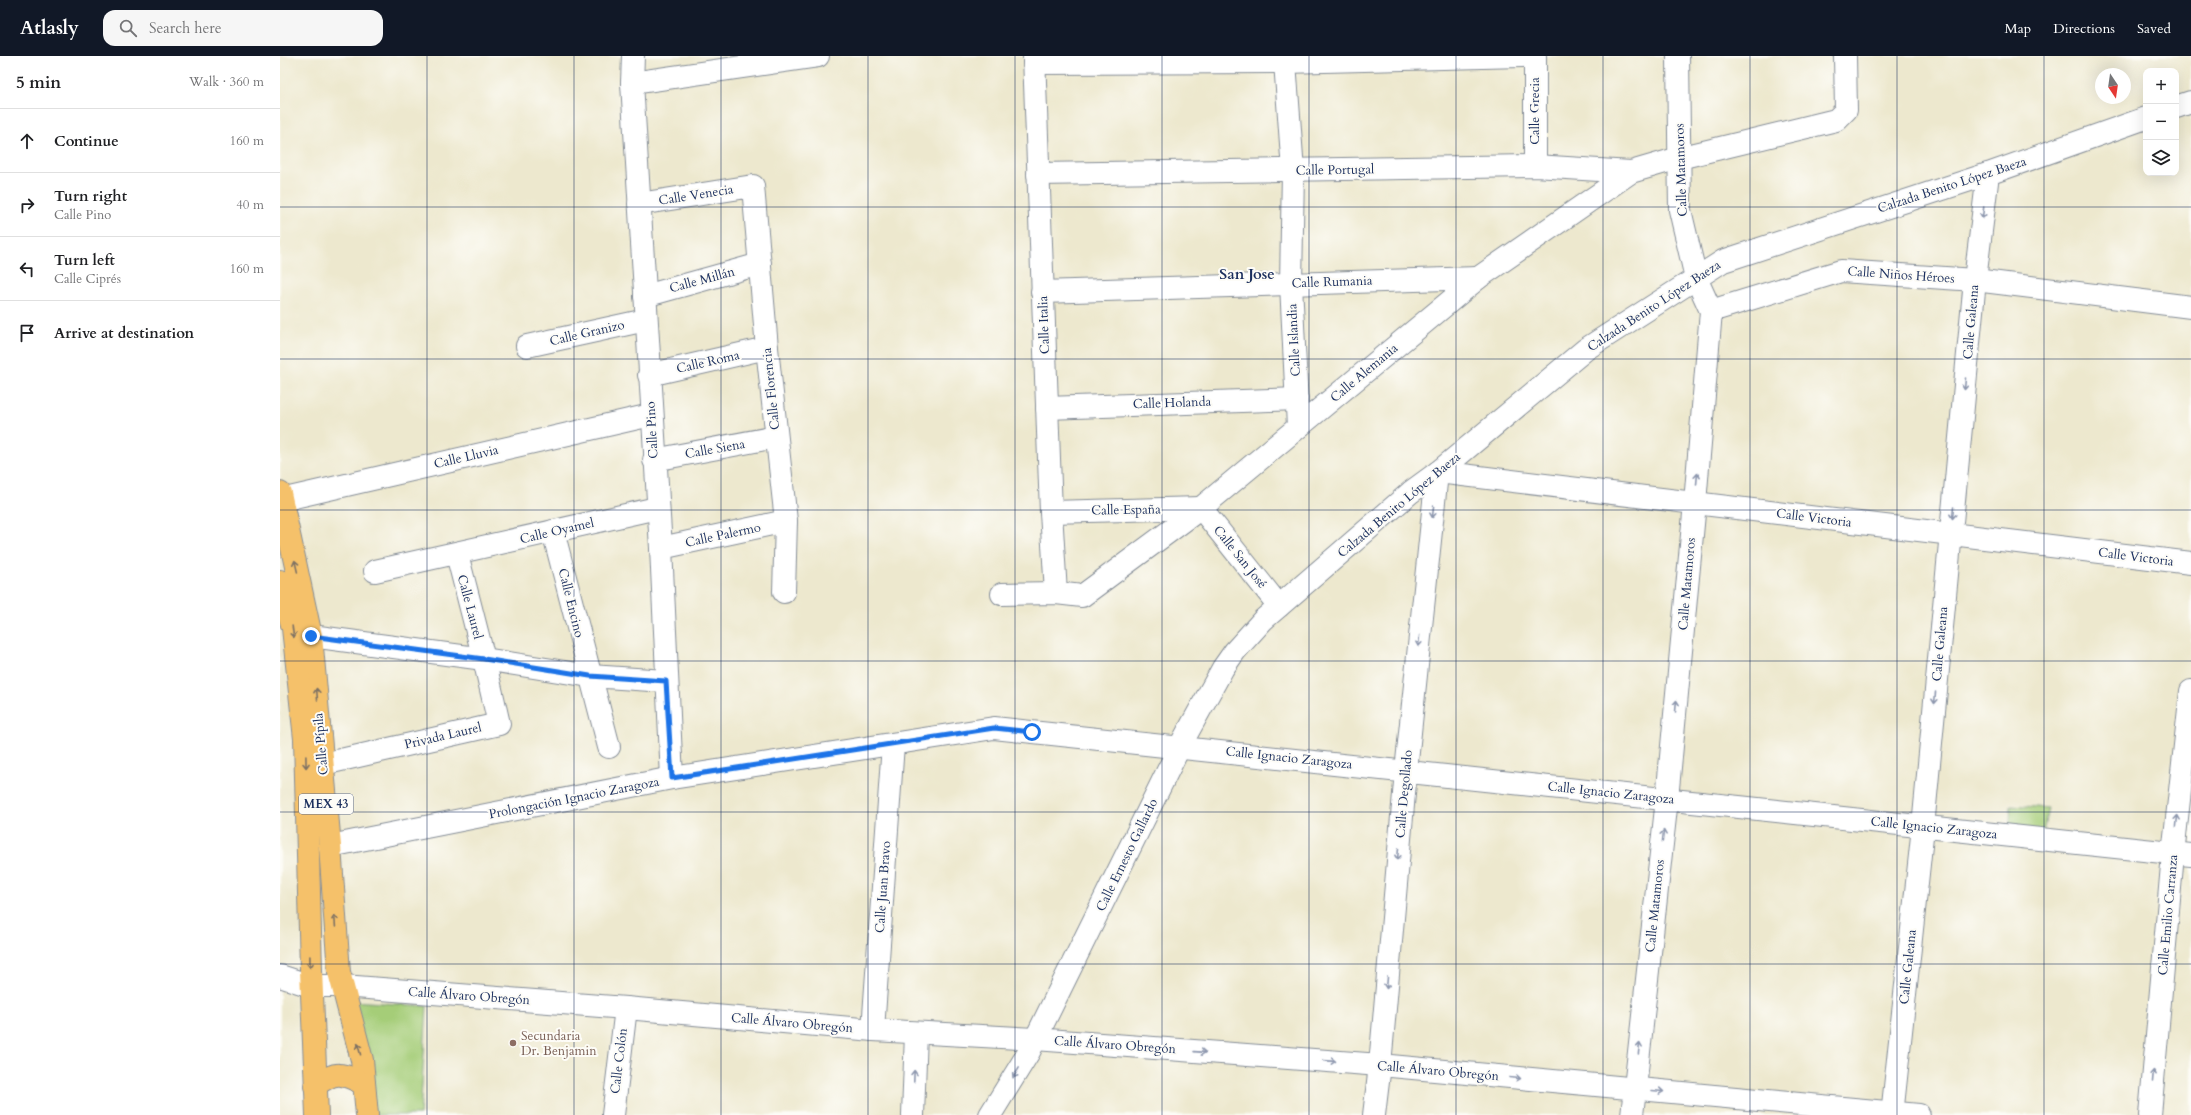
<!DOCTYPE html>
<meta charset="utf-8">
<style>
body{margin:0;font-family:Cardo,serif;background:#f6f6f6;color:#202124}
.controls{position:absolute;right:12px;top:12px;display:grid;overflow:hidden;border-radius:8px;box-shadow:0 4px 16px #0002}
.controls button{width:36px;height:36px;display:grid;place-items:center;padding:0;border:0;border-bottom:1px solid #e0e0e0;background:#fff;color:#202124;font:20px sans-serif}
.compass{position:absolute;left:1815px;top:12px;width:36px;height:36px;border-radius:50%;background:#fff;box-shadow:0 4px 16px #0002;rotate:167deg}
.stop{position:absolute;width:12px;height:12px;margin:-9px;border:3px solid #1a73e8;border-radius:50%;background:#fff}
.stop.end{background:#1a73e8;border-color:#fff;box-shadow:0 1px 4px #0008}
.list{margin:0;padding:0;list-style:none}
h2{display:flex;justify-content:space-between;align-items:center;height:52px;margin:0;padding:0 16px;font-size:17px}
h2 small{font-size:13px;font-weight:400;color:#757577}
.list li{display:grid;grid-template-columns:26px 1fr auto;gap:12px;align-items:center;box-sizing:border-box;height:64px;padding:0 16px;border-top:1px solid #e0e0e0}
.list b{display:block;font-size:15px;white-space:nowrap}
.list p{margin:0;font-size:13px;white-space:nowrap;color:#757577}
.list em{font-size:13px;font-style:normal;color:#757577}
.icon{flex:none;width:22px;height:22px;fill:none;stroke:currentColor;stroke-width:2;stroke-linecap:round;stroke-linejoin:round}
.map{position:relative;flex:none;width:1911px;height:1059px;overflow:hidden}
header{display:flex;align-items:center;gap:24px;box-sizing:border-box;height:56px;padding:0 20px;background:#111827;color:#fff}
header strong{font-size:19px}
nav{display:flex;gap:22px;margin-inline-start:auto;font-size:14px}
.search{width:280px;height:36px;background:#f6f6f6;display:flex;align-items:center;gap:10px;box-sizing:border-box;padding:0 14px;border-radius:12px;color:#757577;font-size:15px}
main{display:flex}
aside{flex:1;background:#fff}
.map>svg:first-child{display:block}
</style>
<header>
<strong>Atlasly</strong>
<div class="search"><svg class="icon" aria-label="search" viewBox="0 0 24 24"><circle cx="10" cy="10" r="6"/><path d="M15 15l6 6"/></svg>Search here</div>
<nav><a>Map</a><a>Directions</a><a>Saved</a></nav>
</header>
<main>
<aside>
<h2>5 min<small>Walk · 360 m</small></h2>
<ul class="list">
<li><svg class="icon" aria-label="ahead" viewBox="0 0 24 24"><path d="M12 20V5M6 11l6-6 6 6"/></svg><div><b>Continue</b></div><em>160 m</em></li>
<li><svg class="icon" aria-label="right" viewBox="0 0 24 24"><path d="M7 20v-9h11M14 6l5 5-5 5"/></svg><div><b>Turn right</b><p>Calle Pino</p></div><em>40 m</em></li>
<li><svg class="icon" aria-label="left" viewBox="0 0 24 24"><path d="M17 20v-9H6M10 6l-5 5 5 5"/></svg><div><b>Turn left</b><p>Calle Ciprés</p></div><em>160 m</em></li>
<li><svg class="icon" aria-label="arrive" viewBox="0 0 24 24"><path d="M6 21V4h12l-3 4 3 4H6"/></svg><div><b>Arrive at destination</b></div></li>
</ul>
</aside>
<div class="map">
<svg width="1911" height="1059" viewBox="0 0 1911 1059">
<rect width="100%" height="100%" fill="#fdfcf7"/>
<filter id="ink" filterUnits="userSpaceOnUse"><feTurbulence type="fractalNoise" baseFrequency=".025" numOctaves="2"/><feDisplacementMap in="SourceGraphic" scale="8" xChannelSelector="R" yChannelSelector="G"/><feConvolveMatrix kernelMatrix="1 2 1 2 8 2 1 2 1" color-interpolation-filters="sRGB"/></filter>
<filter id="wash" filterUnits="userSpaceOnUse"><feTurbulence type="fractalNoise" baseFrequency=".012" numOctaves="4" result="noise"/><feDisplacementMap in="SourceGraphic" scale="16" xChannelSelector="R" yChannelSelector="G"/><feGaussianBlur stdDeviation="0.9" result="paint"/><feColorMatrix in="noise" values="0 0 0 0 0 0 0 0 0 0 0 0 0 0 0 0 0 1.4 0 .05"/><feComposite in="paint" operator="in"/></filter>
<g filter="url(#wash)">
<rect width="100%" height="100%" fill="#ede8ce"/>
<g fill="#a5cd78" stroke="#607e6b">
<polygon points="1731,749 1768,752 1762,782 1729,777"/>
<polygon points="72,945 147,950 140,1059 91,1059"/>
</g>
</g>
<g filter="url(#ink)">
<g fill="none" stroke-linecap="round" stroke-linejoin="round">
<defs>
<g id="minor">
<polyline points="353,0 352,27 381,492 392,722"/>
<polyline points="754,0 771,456 776,537"/>
<polyline points="1005,6 1013,115 1011,228 1018,371"/>
<polyline points="754,7 1005,6 1242,0"/>
<polyline points="352,27 538,0"/>
<polyline points="1896,51 1911,46"/>
<polyline points="1255,110 1255,0"/>
<polyline points="758,118 1255,110 1351,116"/>
<polyline points="359,148 473,130 487,292 506,465 504,536"/>
<polyline points="762,236 1198,222"/>
<polyline points="365,240 480,208"/>
<polyline points="1431,255 1561,215 1695,224 1911,251"/>
<polyline points="247,290 366,264"/>
<polyline points="369,319 487,292"/>
<polyline points="767,352 1017,343"/>
<polyline points="374,404 496,381"/>
<polyline points="1158,416 1911,507"/>
<polyline points="1,444 371,359"/>
<polyline points="771,456 921,452 999,550"/>
<polyline points="273,475 329,691"/>
<polyline points="381,492 506,465"/>
<polyline points="95,515 377,452"/>
<polyline points="722,538 776,537 802,540 921,452 1198,222 1351,116 1399,102 1556,64 1566,54 1565,0"/>
<polyline points="31,580 204,603 310,620 386,625"/>
<polyline points="43,708 219,668 204,603 177,498"/>
<polyline points="50,790 392,722 714,672 1911,799"/>
<polyline points="0,920 31,930 63,930 346,952 593,974 755,983 1100,1009 1639,1059"/>
<polyline points="593,974 613,688"/>
<polyline points="333,1059 346,952"/>
<polyline points="633,1059 636,977"/>
<polyline points="710,1059 749,996 900,690 943,612 955,595 983,564 1131,436 1157,417 1306,293 1443,205 1708,118 1866,62"/>
<polyline points="1094,1059 1100,1009 1126,715 1157,417"/>
<polyline points="1352,1059 1387,743 1415,447 1431,255 1416,222 1400,154 1398,0"/>
<polyline points="1612,1059 1643,771 1695,224 1708,118"/>
<polyline points="1870,1059 1893,798 1911,635"/>
</g>
<g id="major">
<polyline points="0,437 31,580 50,790 59,916 82,1004 87,1059"/>
<polyline points="0,525 13,572 25,683 31,914 37,1059"/>
<path d="M 35,1030 C 56,1014 62,1017 84,1028"/>
</g>
</defs>
<use href="#minor" stroke="#848c96" stroke-width="24"/>
<use href="#major" stroke="#848c96" stroke-width="24"/>
<use href="#minor" stroke="#fff" stroke-width="22"/>
<use href="#major" stroke="#f5c16b" stroke-width="22"/>
</g>
<defs><path id="oneway-shaft" d="M-6 0H5M1.5-3L5.5 0L1.5 3" fill="none" stroke-width="1.6" stroke-linecap="round" stroke-linejoin="round"/></defs>
<g stroke="#8d97ae">
<use href="#oneway-shaft" transform="translate(1703 157) rotate(97)"/>
<use href="#oneway-shaft" transform="translate(1685 328) rotate(95)"/>
<use href="#oneway-shaft" transform="translate(1417 423) rotate(-85)"/>
<use href="#oneway-shaft" transform="translate(1153 456) rotate(96)"/>
<use href="#oneway-shaft" transform="translate(1673 457) rotate(95)"/>
<use href="#oneway-shaft" transform="translate(1139 585) rotate(96)"/>
<use href="#oneway-shaft" transform="translate(1655 642) rotate(95)"/>
<use href="#oneway-shaft" transform="translate(1396 650) rotate(-85)"/>
<use href="#oneway-shaft" transform="translate(1897 765) rotate(-84)"/>
<use href="#oneway-shaft" transform="translate(1383 780) rotate(-84)"/>
<use href="#oneway-shaft" transform="translate(1118 798) rotate(95)"/>
<use href="#oneway-shaft" transform="translate(1107 927) rotate(95)"/>
<use href="#oneway-shaft" transform="translate(1359 992) rotate(-84)"/>
<use href="#oneway-shaft" transform="translate(920 996) rotate(4)"/>
<use href="#oneway-shaft" transform="translate(1050 1005) rotate(4)"/>
<use href="#oneway-shaft" transform="translate(736 1017) rotate(122)"/>
<use href="#oneway-shaft" transform="translate(634 1020) rotate(-88)"/>
<use href="#oneway-shaft" transform="translate(1873 1020) rotate(-85)"/>
<use href="#oneway-shaft" transform="translate(1235 1022) rotate(5)"/>
<use href="#oneway-shaft" transform="translate(1378 1035) rotate(5)"/>
</g>
<g stroke="#7d7164">
<use href="#oneway-shaft" transform="translate(16 510) rotate(-103)"/>
<use href="#oneway-shaft" transform="translate(13 576) rotate(82)"/>
<use href="#oneway-shaft" transform="translate(37 638) rotate(-95)"/>
<use href="#oneway-shaft" transform="translate(26 706) rotate(89)"/>
<use href="#oneway-shaft" transform="translate(55 865) rotate(-94)"/>
<use href="#oneway-shaft" transform="translate(30 906) rotate(89)"/>
<use href="#oneway-shaft" transform="translate(79 993) rotate(-105)"/>
</g>
</g>
<g fill="none" stroke-linecap="round" stroke-linejoin="round" filter="url(#ink)">
<polyline stroke="#1a73e8" stroke-width="5" points="31,580 204,603 310,620 386,625 392,722 714,672 752,676"/>
</g>
<path fill="none" stroke="#1b2f5e" stroke-width="1" stroke-opacity="0.55" d="M 147,0 L 147,1059M 294,0 L 294,1059M 441,0 L 441,1059M 588,0 L 588,1059M 735,0 L 735,1059M 882,0 L 882,1059M 1029,0 L 1029,1059M 1176,0 L 1176,1059M 1323,0 L 1323,1059M 1470,0 L 1470,1059M 1617,0 L 1617,1059M 1764,0 L 1764,1059M 0,151 L 1911,151M 0,303 L 1911,303M 0,454 L 1911,454M 0,605 L 1911,605M 0,756 L 1911,756M 0,908 L 1911,908"/>
<circle fill="#8d6e63" stroke="#fdfcf7" stroke-width="1.5" cx="233" cy="987" r="4"/>
<g text-anchor="middle" dominant-baseline="central" stroke-width="4" stroke-linejoin="round" paint-order="stroke">
<rect fill="#fdfcf7" stroke="#5f6c8c" stroke-width="1" x="19" y="738" width="54" height="20" rx="3"/>
<g font-size="12" font-weight="bold" fill="#1b2f5e">
<text x="46" y="748">MEX 43</text>
</g>
<g font-size="13" fill="#1b2f5e" stroke="#fdfcf7">
<text transform="translate(1255 55) rotate(-90)">Calle Grecia</text>
<text transform="translate(1055 114) rotate(-1)">Calle Portugal</text>
<text transform="translate(1401 114) rotate(-92)">Calle Matamoros</text>
<text transform="translate(1672 129) rotate(-18)">Calzada Benito López Baeza</text>
<text transform="translate(416 139) rotate(-9)">Calle Venecia</text>
<text transform="translate(1621 219) rotate(4)">Calle Niños Héroes</text>
<text transform="translate(422 224) rotate(-15)">Calle Millán</text>
<text transform="translate(1052 226) rotate(-2)">Calle Rumania</text>
<text transform="translate(1374 250) rotate(-33)">Calzada Benito López Baeza</text>
<text transform="translate(1691 266) rotate(-85)">Calle Galeana</text>
<text transform="translate(764 269) rotate(-92)">Calle Italia</text>
<text transform="translate(307 277) rotate(-13)">Calle Granizo</text>
<text transform="translate(1014 284) rotate(-93)">Calle Islandia</text>
<text transform="translate(428 306) rotate(-13)">Calle Roma</text>
<text transform="translate(1084 317) rotate(-40)">Calle Alemania</text>
<text transform="translate(491 333) rotate(-96)">Calle Florencia</text>
<text transform="translate(892 347) rotate(-2)">Calle Holanda</text>
<text transform="translate(372 374) rotate(-93)">Calle Pino</text>
<text transform="translate(435 393) rotate(-10)">Calle Siena</text>
<text transform="translate(186 401) rotate(-13)">Calle Lluvia</text>
<text transform="translate(1119 449) rotate(-40)">Calzada Benito López Baeza</text>
<text transform="translate(846 454) rotate(-1)">Calle España</text>
<text transform="translate(1534 462) rotate(7)">Calle Victoria</text>
<text transform="translate(277 475) rotate(-13)">Calle Oyamel</text>
<text transform="translate(443 479) rotate(-12)">Calle Palermo</text>
<text transform="translate(960 501) rotate(51)">Calle San José</text>
<text transform="translate(1856 501) rotate(7)">Calle Victoria</text>
<text transform="translate(1407 528) rotate(-85)">Calle Matamoros</text>
<text transform="translate(291 547) rotate(76)">Calle Encino</text>
<text transform="translate(190 551) rotate(75)">Calle Laurel</text>
<text transform="translate(1660 588) rotate(-85)">Calle Galeana</text>
<text transform="translate(163 680) rotate(-13)">Privada Laurel</text>
<text transform="translate(41 688) rotate(-95)">Calle Pípila</text>
<text transform="translate(1009 702) rotate(6)">Calle Ignacio Zaragoza</text>
<text transform="translate(1331 737) rotate(6)">Calle Ignacio Zaragoza</text>
<text transform="translate(1124 738) rotate(-85)">Calle Degollado</text>
<text transform="translate(294 742) rotate(-11)">Prolongación Ignacio Zaragoza</text>
<text transform="translate(1654 772) rotate(6)">Calle Ignacio Zaragoza</text>
<text transform="translate(847 799) rotate(-64)">Calle Ernesto Gallardo</text>
<text transform="translate(603 831) rotate(-86)">Calle Juan Bravo</text>
<text transform="translate(1375 850) rotate(-84)">Calle Matamoros</text>
<text transform="translate(1888 859) rotate(-85)">Calle Emilio Carranza</text>
<text transform="translate(1628 911) rotate(-84)">Calle Galeana</text>
<text transform="translate(189 940) rotate(4)">Calle Álvaro Obregón</text>
<text transform="translate(512 967) rotate(5)">Calle Álvaro Obregón</text>
<text transform="translate(835 989) rotate(4)">Calle Álvaro Obregón</text>
<text transform="translate(339 1005) rotate(-83)">Calle Colón</text>
<text transform="translate(1158 1015) rotate(5)">Calle Álvaro Obregón</text>
</g>
<g font-size="13" fill="#785e54" stroke="#fdfcf7" text-anchor="start">
<text x="241" y="980">Secundaria<tspan x="241" dy="15">Dr. Benjamin</tspan></text>
</g>
<g font-size="15" font-weight="bold" fill="#1b2f5e" stroke="#fdfcf7">
<text x="967" y="218">San Jose</text>
</g>
</g>
</svg>
<div class="controls">
<button>+</button>
<button>−</button>
<button><svg class="icon" aria-label="layers" viewBox="0 0 24 24"><path d="M12 4l9 5-9 5-9-5zM3 14l9 5 9-5"/></svg></button>
</div>
<svg class="compass" viewBox="-18 -18 36 36"><path d="M0-13l5 13h-10z" fill="#e53935"/><path d="M0 13l5-13h-10z" fill="#757577"/></svg>
<div class="stop" style="left:752px;top:676px"></div>
<div class="stop end" style="left:31px;top:580px"></div>
</div>
</main>
